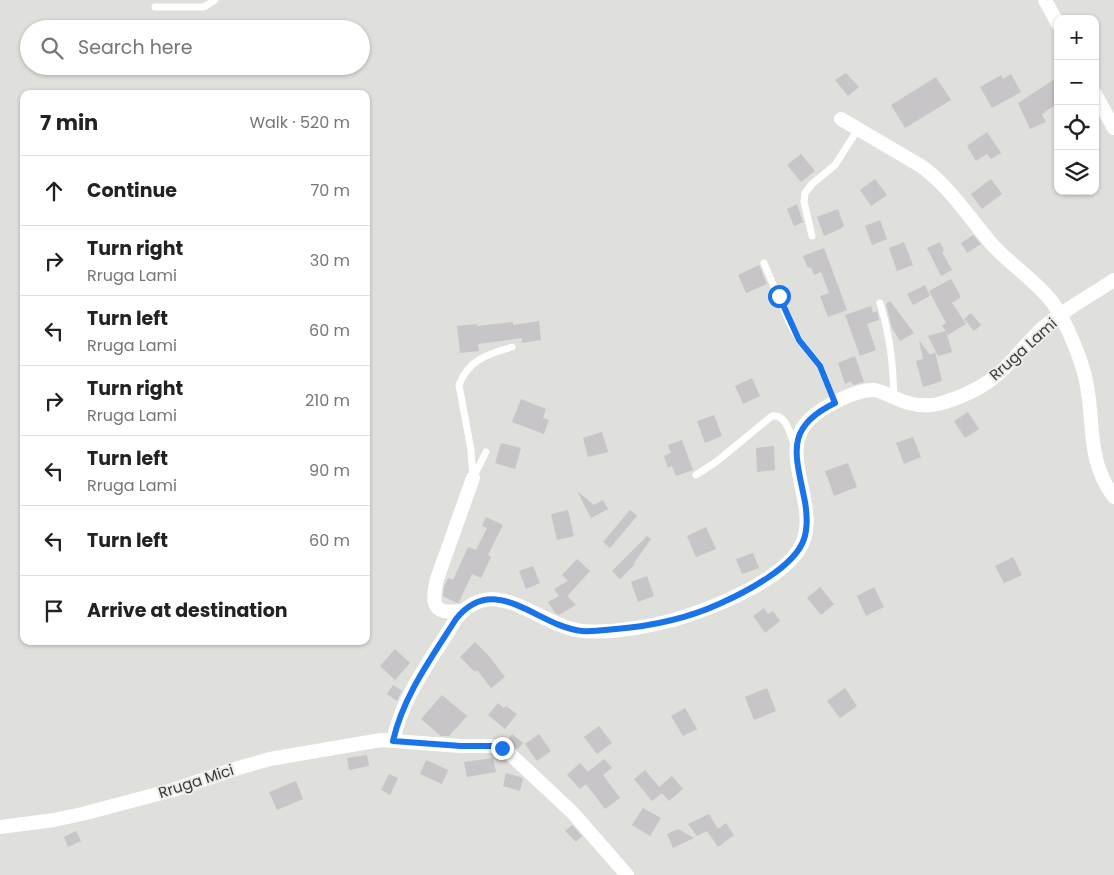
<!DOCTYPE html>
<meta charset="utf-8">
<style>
body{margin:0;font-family:Poppins,sans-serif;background:#f2f2f2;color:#222}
.controls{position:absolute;right:15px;top:15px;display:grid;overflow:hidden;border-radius:10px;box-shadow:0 1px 4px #0004}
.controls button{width:45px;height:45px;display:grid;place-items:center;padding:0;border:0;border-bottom:1px solid #e0e0e0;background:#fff;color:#222;font:25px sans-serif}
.stop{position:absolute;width:15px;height:15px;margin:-11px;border:4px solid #1a73e8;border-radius:50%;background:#fff}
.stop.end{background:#1a73e8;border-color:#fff;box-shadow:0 1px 5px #0008}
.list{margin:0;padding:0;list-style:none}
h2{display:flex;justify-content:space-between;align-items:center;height:65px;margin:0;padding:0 20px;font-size:21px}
h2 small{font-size:16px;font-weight:400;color:#767676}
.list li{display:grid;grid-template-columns:32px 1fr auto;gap:15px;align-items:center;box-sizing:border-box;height:70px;padding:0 20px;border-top:1px solid #e0e0e0}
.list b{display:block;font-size:19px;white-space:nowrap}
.list p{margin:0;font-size:16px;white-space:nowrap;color:#767676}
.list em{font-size:16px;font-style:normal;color:#767676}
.icon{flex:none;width:28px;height:28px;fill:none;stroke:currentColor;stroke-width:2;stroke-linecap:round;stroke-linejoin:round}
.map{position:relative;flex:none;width:1114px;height:875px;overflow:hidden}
.search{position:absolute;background:#fff;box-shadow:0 1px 4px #0004;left:20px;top:20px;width:350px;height:55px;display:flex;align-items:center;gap:12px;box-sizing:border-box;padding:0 18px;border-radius:28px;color:#767676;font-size:19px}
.panel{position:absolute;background:#fff;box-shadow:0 1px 4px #0004;left:20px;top:90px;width:350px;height:555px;border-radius:10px}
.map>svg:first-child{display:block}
</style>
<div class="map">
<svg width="1114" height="875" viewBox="0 0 1114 875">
<rect width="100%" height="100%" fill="#dfdfdc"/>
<g fill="#c7c5c8">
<polygon points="846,73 859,87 848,96 835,80"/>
<polygon points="1011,74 1021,92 992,108 980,87 1001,75 1003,79"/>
<polygon points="936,77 951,100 905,128 891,105"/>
<polygon points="1058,77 1058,103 1042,114 1046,122 1030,129 1018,103"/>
<polygon points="987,132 1001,153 991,159 987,154 976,161 967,146"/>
<polygon points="801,154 815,171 801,182 787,165"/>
<polygon points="875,179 887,195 871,206 860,190"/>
<polygon points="991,179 1002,194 982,209 971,194"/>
<polygon points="797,204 803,222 794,226 787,209"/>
<polygon points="838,209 844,226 838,230 824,236 817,217"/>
<polygon points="880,220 887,239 872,245 865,226"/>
<polygon points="973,235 981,244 967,253 961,243"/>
<polygon points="904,242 913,265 897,271 889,248"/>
<polygon points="940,242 944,251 942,252 952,270 941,276 927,248"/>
<polygon points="824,248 847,310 828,317 820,296 829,293 821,272 814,275 811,267 808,268 803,256"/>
<polygon points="759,265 767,284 746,293 738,275"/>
<polygon points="951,279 960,295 960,298 952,303 966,324 948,335 946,331 952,352 938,356 928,336 946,331 942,326 946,323 929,291"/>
<polygon points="925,285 930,296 913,305 907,294"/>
<polygon points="890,301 914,333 900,341 892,328 886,304"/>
<polygon points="871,306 873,313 877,311 879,320 867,324 876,350 860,356 845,315"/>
<polygon points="971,313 981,325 974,331 964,319"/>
<polygon points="539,321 541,340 522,343 522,338 478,344 479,351 460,353 457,326 477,324 477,326 513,322 513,325"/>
<polygon points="919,340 930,355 935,352 942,381 923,387 916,361 923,359"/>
<polygon points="855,356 864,382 853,385 851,381 845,384 838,363"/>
<polygon points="752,378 760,396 743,404 735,386"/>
<polygon points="521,399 546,409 543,418 549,420 544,434 512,422"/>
<polygon points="968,412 979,429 965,438 954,421"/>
<polygon points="714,415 722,436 705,443 697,421"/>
<polygon points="602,432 608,452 588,457 583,438"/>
<polygon points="913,437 921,457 904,464 896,443"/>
<polygon points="682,440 693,470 676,476 672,466 668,468 664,456 671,453 668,445"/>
<polygon points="501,443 521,448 515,469 495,463"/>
<polygon points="774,446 775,470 757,472 756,448"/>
<polygon points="848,463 857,487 834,496 825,471"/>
<polygon points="577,491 594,505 603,500 608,509 591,518"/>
<polygon points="568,510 574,536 557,540 551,514"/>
<polygon points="630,510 637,516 610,548 603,542"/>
<polygon points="486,517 503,525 488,555 491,557 481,578 472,574 459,602 457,603 443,596 444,587 448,578 453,580 468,547 476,550 487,528 482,526"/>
<polygon points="706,527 716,549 696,557 687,536"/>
<polygon points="647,536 651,539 634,563 635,564 620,579 612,571"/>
<polygon points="753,553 759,568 742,574 736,559"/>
<polygon points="1013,557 1022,575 1004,583 995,566"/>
<polygon points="577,559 590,571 569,594 568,597 576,605 559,615 555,613 548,602 559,596 554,589 568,581 562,575"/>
<polygon points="533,566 540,583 526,589 519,571"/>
<polygon points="647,576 654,596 638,602 631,582"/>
<polygon points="820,587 834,604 821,615 807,598"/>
<polygon points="874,587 884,607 866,616 857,596"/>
<polygon points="764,608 768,614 773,611 780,621 765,633 753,616"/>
<polygon points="475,642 489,656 505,677 491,688 477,670 475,672 460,657"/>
<polygon points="395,649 410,663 395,680 380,666"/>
<polygon points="393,685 402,691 397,701 387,694"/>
<polygon points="767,688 776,711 754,720 745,697"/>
<polygon points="845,688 857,706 840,718 827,701"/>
<polygon points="442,695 467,716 449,736 441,736 421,719"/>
<polygon points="498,703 504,708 506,706 517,714 505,729 488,715"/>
<polygon points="685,708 697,729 683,736 671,716"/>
<polygon points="599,726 612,743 597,754 584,737"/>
<polygon points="512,734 523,743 518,749 507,741"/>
<polygon points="539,734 551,751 537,761 525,744"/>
<polygon points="367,755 369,766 349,770 347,758"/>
<polygon points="493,758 496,772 467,777 464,762"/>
<polygon points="604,759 612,768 603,775 620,798 605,809 586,784 580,789 567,775 580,763 588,772"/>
<polygon points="426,760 448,770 442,784 420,774"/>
<polygon points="645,770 659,787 672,776 683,789 669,801 662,793 652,801 634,779"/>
<polygon points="506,773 523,778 520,791 503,786"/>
<polygon points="389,774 398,778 390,795 381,790"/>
<polygon points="296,781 303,799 277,810 269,792"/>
<polygon points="643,808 661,818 650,836 632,825"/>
<polygon points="709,814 718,829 726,823 734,835 718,847 707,831 697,836 688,824"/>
<polygon points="572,825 582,836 576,842 565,831"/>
<polygon points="678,829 694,838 673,848 667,834"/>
<polygon points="76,831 81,841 68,847 64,837"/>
</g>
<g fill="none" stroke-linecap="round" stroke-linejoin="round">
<g stroke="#fff" stroke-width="7">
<polyline points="155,7 204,7 215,0"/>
<polyline points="812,236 804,202 805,193 812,184 835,165 858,129"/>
<polyline points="764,263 789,322 799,340 820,366 835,403"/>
<path d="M 880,303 C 890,336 893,363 894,398"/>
<path d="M 696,475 L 716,462 L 772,416 C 787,414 790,435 795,447"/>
<path d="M 473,478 L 471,450 L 459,385 C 468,360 488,354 512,347"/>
<polyline points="473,478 486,452"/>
</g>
<g stroke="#fff" stroke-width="14">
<polyline points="1045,0 1058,24"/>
<polyline points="1095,94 1114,128"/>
<path d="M 841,119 L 921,166 C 949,186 968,216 990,242 C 1007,262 1031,277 1048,297 C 1062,312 1077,349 1083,369 C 1097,414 1083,456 1114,497"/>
<path d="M 462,611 C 433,614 431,606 437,579 L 473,478"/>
<path d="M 393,741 C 402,696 433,657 456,619 C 495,570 539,627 583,631 C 611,634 660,625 686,616 C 720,605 792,576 804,539 C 817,500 776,449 811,418 C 824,406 857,389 874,390 C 882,391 888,395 895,398 C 912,406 928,408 945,402 C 964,396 985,386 999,373 C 1016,359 1028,340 1045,326 C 1066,309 1091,295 1114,280"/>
<polyline points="0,827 54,820 82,814 173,790 235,769 270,759 381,740 461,746 493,746 502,748 510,754 573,813 627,875"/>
</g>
</g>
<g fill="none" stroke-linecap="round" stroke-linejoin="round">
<path stroke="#1a73e8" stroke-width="6" d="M 502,748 L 493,746 L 461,746 L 393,741 C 403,696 432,657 456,619 C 495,570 538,627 582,631 C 593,632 605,630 616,629 C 652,626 686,619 719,604 C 744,593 795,567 804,539 C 808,527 807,514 805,502 C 796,455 783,428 835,403 L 820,366 L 799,340 L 779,296"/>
</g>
<g text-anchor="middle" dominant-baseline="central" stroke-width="4" stroke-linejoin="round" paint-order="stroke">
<g font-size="15" fill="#393938" stroke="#ecece9">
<text transform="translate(1023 349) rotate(-42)">Rruga Lami</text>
<text transform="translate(196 781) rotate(-18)">Rruga Mici</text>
</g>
</g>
</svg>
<div class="controls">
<button>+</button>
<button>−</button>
<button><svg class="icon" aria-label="locate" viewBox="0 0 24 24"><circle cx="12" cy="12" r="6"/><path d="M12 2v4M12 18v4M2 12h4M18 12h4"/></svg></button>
<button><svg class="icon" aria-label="layers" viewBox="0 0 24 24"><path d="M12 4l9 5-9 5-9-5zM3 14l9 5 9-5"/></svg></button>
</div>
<div class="stop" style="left:779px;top:296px"></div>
<div class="stop end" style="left:502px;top:748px"></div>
<div class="search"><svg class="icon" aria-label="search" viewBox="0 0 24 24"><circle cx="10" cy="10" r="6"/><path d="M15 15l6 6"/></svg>Search here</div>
<section class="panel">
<h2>7 min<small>Walk · 520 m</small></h2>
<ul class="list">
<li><svg class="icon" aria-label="ahead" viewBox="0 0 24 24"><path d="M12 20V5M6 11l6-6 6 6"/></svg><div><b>Continue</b></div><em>70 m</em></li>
<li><svg class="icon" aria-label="right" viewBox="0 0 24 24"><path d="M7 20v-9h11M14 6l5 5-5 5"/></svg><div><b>Turn right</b><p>Rruga Lami</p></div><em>30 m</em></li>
<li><svg class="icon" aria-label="left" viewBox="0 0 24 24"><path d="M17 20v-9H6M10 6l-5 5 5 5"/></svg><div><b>Turn left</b><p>Rruga Lami</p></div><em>60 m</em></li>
<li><svg class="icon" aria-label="right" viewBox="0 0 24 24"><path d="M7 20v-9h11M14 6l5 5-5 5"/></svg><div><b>Turn right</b><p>Rruga Lami</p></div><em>210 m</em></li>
<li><svg class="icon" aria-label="left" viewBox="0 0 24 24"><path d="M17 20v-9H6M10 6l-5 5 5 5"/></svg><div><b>Turn left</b><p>Rruga Lami</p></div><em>90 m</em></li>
<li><svg class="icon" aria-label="left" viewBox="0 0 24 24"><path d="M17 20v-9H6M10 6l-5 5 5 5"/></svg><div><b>Turn left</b></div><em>60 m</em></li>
<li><svg class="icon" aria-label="arrive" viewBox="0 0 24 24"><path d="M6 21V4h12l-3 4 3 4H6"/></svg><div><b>Arrive at destination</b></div></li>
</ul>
</section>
</div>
